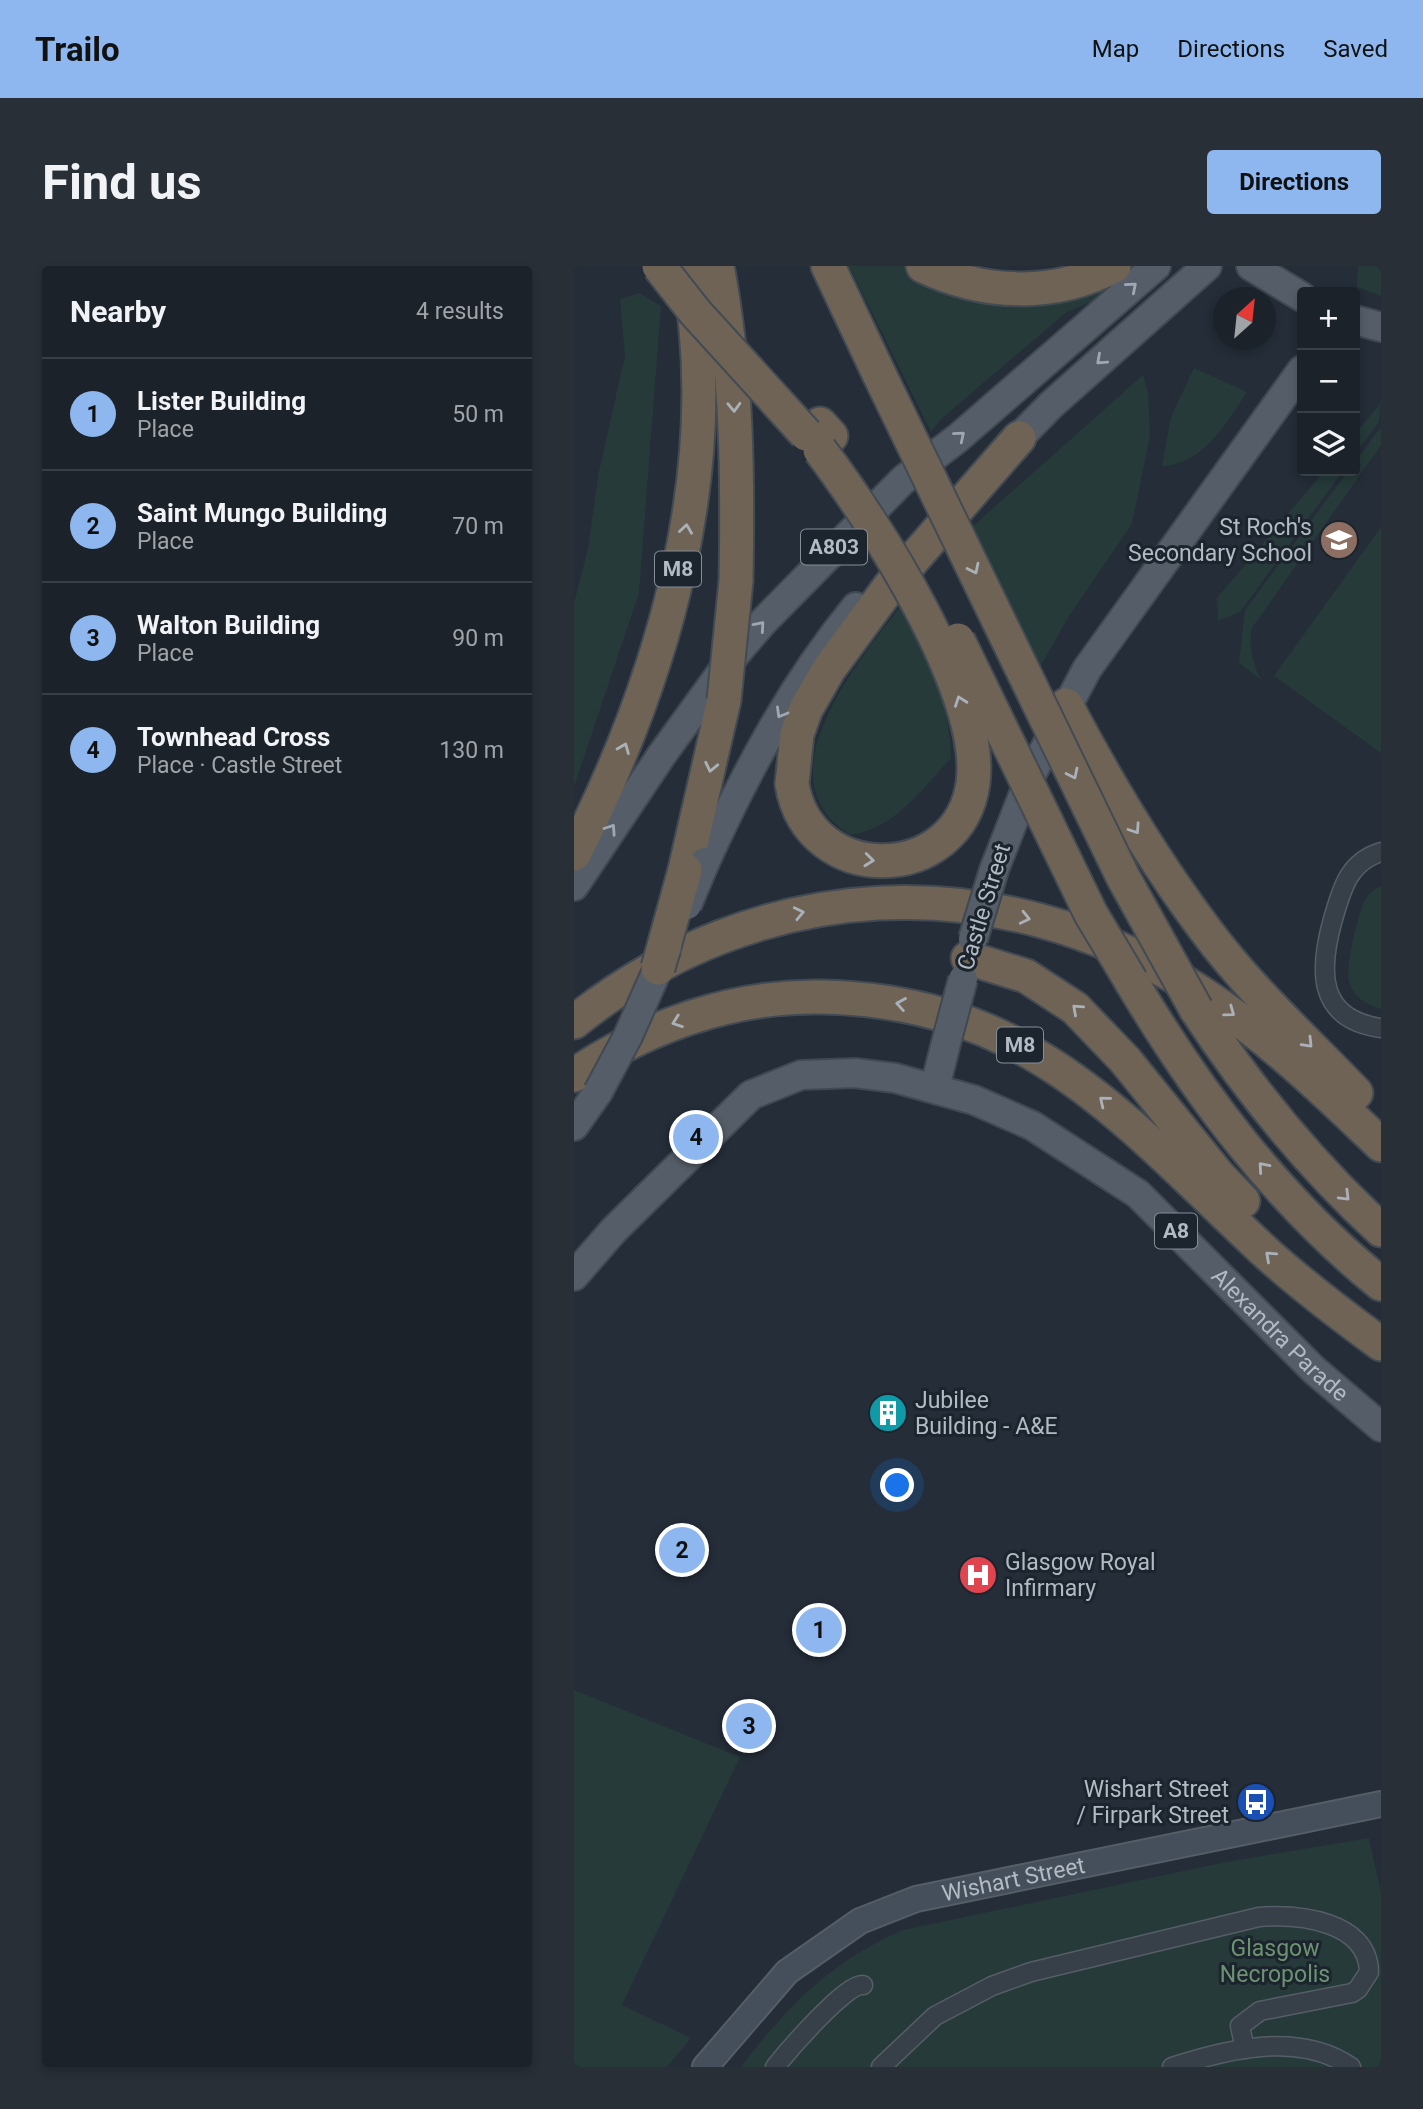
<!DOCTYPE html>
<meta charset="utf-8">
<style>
body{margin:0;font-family:Roboto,sans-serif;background:#282f36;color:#f1f3f6}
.controls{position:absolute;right:21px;top:21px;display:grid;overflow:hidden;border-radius:7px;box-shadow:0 4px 10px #0003}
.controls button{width:63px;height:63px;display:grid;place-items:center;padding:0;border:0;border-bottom:2px solid #393f47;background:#1b222a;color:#f1f3f6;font:35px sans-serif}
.compass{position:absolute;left:639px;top:21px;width:63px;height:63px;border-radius:50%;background:#1b222a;box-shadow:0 4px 10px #0003;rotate:27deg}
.you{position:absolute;left:324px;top:1220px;width:24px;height:24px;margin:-18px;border:5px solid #fff;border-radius:50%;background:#1a73e8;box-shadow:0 0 0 10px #1a73e833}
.badge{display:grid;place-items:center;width:46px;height:46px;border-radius:50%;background:#8db7ee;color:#111;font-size:23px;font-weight:700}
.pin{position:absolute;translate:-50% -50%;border:4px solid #fff;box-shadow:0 2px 7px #0006}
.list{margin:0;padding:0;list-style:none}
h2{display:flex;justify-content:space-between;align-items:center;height:91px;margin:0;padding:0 28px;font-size:30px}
h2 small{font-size:23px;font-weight:400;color:#a0a4a8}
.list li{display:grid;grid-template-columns:46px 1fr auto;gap:21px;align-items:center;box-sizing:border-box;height:112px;padding:0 28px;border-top:2px solid #393f47}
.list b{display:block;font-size:26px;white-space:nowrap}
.list p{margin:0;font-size:23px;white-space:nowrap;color:#a0a4a8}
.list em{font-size:23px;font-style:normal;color:#a0a4a8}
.icon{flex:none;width:38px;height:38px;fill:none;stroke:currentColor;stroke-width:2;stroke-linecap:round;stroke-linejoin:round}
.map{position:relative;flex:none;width:807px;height:1801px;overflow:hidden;border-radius:7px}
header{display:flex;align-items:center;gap:42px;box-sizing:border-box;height:98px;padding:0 35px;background:#8db7ee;color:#111}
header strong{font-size:33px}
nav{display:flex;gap:38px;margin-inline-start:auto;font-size:24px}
.intro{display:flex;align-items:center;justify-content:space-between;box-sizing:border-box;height:168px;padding:0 42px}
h1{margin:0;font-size:49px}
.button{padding:18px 32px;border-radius:7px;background:#8db7ee;color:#111;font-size:24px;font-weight:700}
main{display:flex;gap:42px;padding:0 42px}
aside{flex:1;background:#1b222a;border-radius:7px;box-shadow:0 4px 10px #0003}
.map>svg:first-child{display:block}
</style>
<header>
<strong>Trailo</strong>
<nav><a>Map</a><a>Directions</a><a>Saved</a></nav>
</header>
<div class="intro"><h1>Find us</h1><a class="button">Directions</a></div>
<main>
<aside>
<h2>Nearby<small>4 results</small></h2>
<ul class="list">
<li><span class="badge">1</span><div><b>Lister Building</b><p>Place</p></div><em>50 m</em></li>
<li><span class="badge">2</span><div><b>Saint Mungo Building</b><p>Place</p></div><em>70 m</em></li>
<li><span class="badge">3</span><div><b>Walton Building</b><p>Place</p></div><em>90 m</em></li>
<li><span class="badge">4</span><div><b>Townhead Cross</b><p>Place · Castle Street</p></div><em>130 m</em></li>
</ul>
</aside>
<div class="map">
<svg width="807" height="1801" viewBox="0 0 807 1801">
<rect width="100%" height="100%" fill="#242d38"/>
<g fill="#263a3a">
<polygon points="275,0 333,0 362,15 559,0 551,7 552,10 524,33 493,46 367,153 357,166"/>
<polygon points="784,0 807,0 807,30 783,21"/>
<polygon points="65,27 87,40 65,327 0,521 0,337 14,283 24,210 51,90 46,33"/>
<path d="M 620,102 L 673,126 C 653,156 628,200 588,200 L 597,151 Z"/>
<polygon points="569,109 574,127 576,170 558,258 495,350 465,403 398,261"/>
<polygon points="807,137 805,156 781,188 781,168"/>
<path d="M 807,161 L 807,179 L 678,362 C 674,378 679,401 688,414 L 665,397 L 671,344 L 774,205 L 781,205 L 781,196 Z"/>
<polygon points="750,205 769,205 666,346 644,355 643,332"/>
<polygon points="807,261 807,487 700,410"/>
<path d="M 326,341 L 333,342 C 352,391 377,439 377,492 C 347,524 323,561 277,569 C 185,515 283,397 326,341 Z"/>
<path d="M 807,620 L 807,743 C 793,739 779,731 775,715 C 771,702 784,647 791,634 C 795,627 800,623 807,620 Z"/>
<polygon points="0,1424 166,1491 48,1739 117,1772 93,1801 0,1801"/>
<path d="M 795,1572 L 807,1627 L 807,1801 L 167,1801 C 214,1739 256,1696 329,1664 L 652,1596 Z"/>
</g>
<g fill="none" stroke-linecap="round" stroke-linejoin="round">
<defs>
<g id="street">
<path d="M 807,586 C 774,596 768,623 759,653 C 745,703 742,753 807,762"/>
<path d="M 201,1801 C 213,1786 273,1716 289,1719"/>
<path d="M 307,1801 L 361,1750 L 418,1720 L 457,1706 L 685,1651 C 725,1648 794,1655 795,1706 L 784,1723 L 778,1727 L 686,1745 L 666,1760 L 671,1783"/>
<path d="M 598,1801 C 654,1783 725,1765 777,1801"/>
</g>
<g id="secondary">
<path id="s1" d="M 131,1801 L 213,1706 L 286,1655 L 342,1633 L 807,1538"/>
</g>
<g id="primary">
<polyline points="677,0 728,31"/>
<polyline points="781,54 807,61"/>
<polyline points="429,188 477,139 633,0"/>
<path d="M 131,596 C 173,504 218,419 282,341"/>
<polyline points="420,604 458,507 513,403 728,104"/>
<polyline points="0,620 87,490 158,392 188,357 329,214 384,172 582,0"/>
<polyline points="361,821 372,777"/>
<polyline points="0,860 24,826"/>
<path id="s2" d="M 0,1010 L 39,965 L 177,829 L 227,809 L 281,807 L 321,812 L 400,834 L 459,860 L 564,928 L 740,1104 L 807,1161"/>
</g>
<g id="highway">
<path d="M 143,0 C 163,104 164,210 162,315"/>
<polyline points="254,0 306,110"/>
<path d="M 349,0 C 409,29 480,32 540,0"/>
<polyline points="246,158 257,170"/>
<path d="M 492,439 C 533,517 577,591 630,662 C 674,722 731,774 782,827"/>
<polyline points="218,518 223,468 232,443 255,403 316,320 445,172"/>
<path d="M 0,588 C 90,411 152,200 113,0"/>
<polyline points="111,604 150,434"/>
<polyline points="394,692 452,710 501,742 551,794 644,909 669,935"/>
<path d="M 557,715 C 624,828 704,935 807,1018"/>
<path d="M 622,743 C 675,824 735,898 807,964"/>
<path d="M 0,756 C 184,609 421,597 621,723 C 690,767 749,823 807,879"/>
<path d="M 0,809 C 73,760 160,729 248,731 C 455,735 549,853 688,983 C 725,1017 766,1048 807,1078"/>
</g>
</defs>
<use href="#street" stroke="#555d66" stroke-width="21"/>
<use href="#secondary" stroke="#555d66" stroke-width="28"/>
<use href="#primary" stroke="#404851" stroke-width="32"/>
<use href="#highway" stroke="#424a53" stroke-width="37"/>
<use href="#street" stroke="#373f48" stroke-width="18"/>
<use href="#secondary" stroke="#454f5b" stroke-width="24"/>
<use href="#primary" stroke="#555e68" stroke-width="28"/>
<use href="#highway" stroke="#6e6355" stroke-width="33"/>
<defs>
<g id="primary-bridge">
<polyline points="113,639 131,596"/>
<polyline points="399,673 420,604"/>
<polyline points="372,777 389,713"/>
<polyline points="24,826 54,770 93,682"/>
</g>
<g id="highway-bridge">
<polyline points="85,0 121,46 232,168"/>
<polyline points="306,110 549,611 622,743"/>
<polyline points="384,374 517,648 557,715"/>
<polyline points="150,434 162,315"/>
<path d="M 218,518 C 235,622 385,619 399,517 C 411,427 300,255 246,184"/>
<polyline points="84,702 111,604"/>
</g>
</defs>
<use href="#primary-bridge" stroke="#404851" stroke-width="32" stroke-linecap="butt"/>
<use href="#highway-bridge" stroke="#424a53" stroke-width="37" stroke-linecap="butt"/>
<use href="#primary-bridge" stroke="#555e68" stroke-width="28"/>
<use href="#highway-bridge" stroke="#6e6355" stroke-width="33"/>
</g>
<defs><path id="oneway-chevron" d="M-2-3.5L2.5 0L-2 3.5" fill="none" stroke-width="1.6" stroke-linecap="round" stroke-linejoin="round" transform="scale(1.75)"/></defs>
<g stroke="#9fa8b2">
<use href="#oneway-chevron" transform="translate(558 21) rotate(-41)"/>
<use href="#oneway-chevron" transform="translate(527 94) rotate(138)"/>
<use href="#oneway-chevron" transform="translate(386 170) rotate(-40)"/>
<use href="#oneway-chevron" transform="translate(186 360) rotate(-49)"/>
<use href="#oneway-chevron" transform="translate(207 447) rotate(120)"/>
<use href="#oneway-chevron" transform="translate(37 563) rotate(-56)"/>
</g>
<g stroke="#abb1b9">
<use href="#oneway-chevron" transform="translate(160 141) rotate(88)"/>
<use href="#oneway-chevron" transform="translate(112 263) rotate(-82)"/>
<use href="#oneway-chevron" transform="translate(400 303) rotate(64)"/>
<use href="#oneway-chevron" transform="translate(386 435) rotate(-110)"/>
<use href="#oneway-chevron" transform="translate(50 482) rotate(-68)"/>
<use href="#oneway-chevron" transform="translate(137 501) rotate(102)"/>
<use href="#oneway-chevron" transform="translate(499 508) rotate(64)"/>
<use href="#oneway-chevron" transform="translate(561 563) rotate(56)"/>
<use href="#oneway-chevron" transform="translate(295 594) rotate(6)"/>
<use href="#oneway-chevron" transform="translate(225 647) rotate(-12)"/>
<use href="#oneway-chevron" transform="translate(451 652) rotate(13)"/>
<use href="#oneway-chevron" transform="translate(327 738) rotate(-170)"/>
<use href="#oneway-chevron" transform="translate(503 743) rotate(-138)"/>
<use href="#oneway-chevron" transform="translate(656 746) rotate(36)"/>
<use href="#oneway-chevron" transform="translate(103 756) rotate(160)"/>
<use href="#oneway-chevron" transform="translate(734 777) rotate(46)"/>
<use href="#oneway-chevron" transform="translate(530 835) rotate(-141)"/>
<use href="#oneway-chevron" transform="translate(689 901) rotate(-131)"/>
<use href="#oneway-chevron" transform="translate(771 930) rotate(45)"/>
<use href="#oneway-chevron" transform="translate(696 990) rotate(-138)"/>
</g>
<defs>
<symbol id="school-disc" viewBox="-11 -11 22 22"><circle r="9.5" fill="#8d6e63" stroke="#1c242d"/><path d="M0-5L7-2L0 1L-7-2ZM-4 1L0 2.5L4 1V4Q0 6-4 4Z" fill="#fff"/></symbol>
<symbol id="building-disc" viewBox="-11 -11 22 22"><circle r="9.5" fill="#0f9aa8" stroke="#1c242d"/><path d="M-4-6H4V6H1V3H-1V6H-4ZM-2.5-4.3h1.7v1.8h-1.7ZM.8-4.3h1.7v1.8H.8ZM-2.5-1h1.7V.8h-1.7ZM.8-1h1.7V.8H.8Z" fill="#fff"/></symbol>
<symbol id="hospital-disc" viewBox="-11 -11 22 22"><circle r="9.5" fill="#e0444e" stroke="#1c242d"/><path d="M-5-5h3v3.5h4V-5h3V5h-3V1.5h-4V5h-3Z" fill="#fff"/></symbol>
<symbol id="bus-disc" viewBox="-11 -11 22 22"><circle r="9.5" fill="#1a4fb4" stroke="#1c242d"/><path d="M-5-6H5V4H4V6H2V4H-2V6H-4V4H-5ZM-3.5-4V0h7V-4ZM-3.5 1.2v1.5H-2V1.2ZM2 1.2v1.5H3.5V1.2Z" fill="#fff"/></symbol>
</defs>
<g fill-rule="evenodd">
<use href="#school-disc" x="743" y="252" width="44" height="44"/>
<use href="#building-disc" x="292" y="1125" width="44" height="44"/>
<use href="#hospital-disc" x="382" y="1287" width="44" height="44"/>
<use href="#bus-disc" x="660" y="1514" width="44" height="44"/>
</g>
<g text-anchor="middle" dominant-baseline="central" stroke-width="6" stroke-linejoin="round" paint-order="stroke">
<g fill="#1c242d" stroke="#858d97" stroke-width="2">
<rect x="227" y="263.5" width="66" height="35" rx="5"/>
<rect x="81" y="285.5" width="46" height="35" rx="5"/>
<rect x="423" y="761.5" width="46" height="35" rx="5"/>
<rect x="581" y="947.5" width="42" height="35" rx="5"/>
</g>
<g font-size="21" font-weight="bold" fill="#b2bac4">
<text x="260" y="281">A803</text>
<text x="104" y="303">M8</text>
<text x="446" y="779">M8</text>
<text x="602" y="965">A8</text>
</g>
<g font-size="23" fill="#b2bac4" stroke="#1c242d" text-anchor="end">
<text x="738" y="261">St Roch's<tspan x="738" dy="26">Secondary School</tspan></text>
<text x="341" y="1134" text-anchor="start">Jubilee<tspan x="341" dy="26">Building - A&amp;E</tspan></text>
<text x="431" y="1296" text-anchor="start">Glasgow Royal<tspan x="431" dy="26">Infirmary</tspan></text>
<text x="655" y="1523">Wishart Street<tspan x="655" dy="26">/ Firpark Street</tspan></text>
</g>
<g font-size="23" fill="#b2bac4" stroke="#1c242d">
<text transform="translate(410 641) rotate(-73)">Castle Street</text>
<text stroke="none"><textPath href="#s2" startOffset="873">Alexandra Parade</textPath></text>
<text stroke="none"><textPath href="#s1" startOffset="374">Wishart Street</textPath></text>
</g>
<g font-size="23" fill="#6b9372" stroke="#1c242d">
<text x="701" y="1682">Glasgow<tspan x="701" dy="26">Necropolis</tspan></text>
</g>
</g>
</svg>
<div class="controls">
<button>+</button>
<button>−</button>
<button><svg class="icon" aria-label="layers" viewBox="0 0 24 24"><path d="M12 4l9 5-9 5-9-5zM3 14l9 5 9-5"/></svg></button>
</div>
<svg class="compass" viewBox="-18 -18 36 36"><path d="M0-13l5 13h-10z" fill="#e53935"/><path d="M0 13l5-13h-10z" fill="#a0a4a8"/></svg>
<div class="you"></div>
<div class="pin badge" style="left:245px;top:1364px">1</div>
<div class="pin badge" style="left:108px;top:1284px">2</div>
<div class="pin badge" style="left:175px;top:1460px">3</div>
<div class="pin badge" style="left:122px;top:871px">4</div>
</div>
</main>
